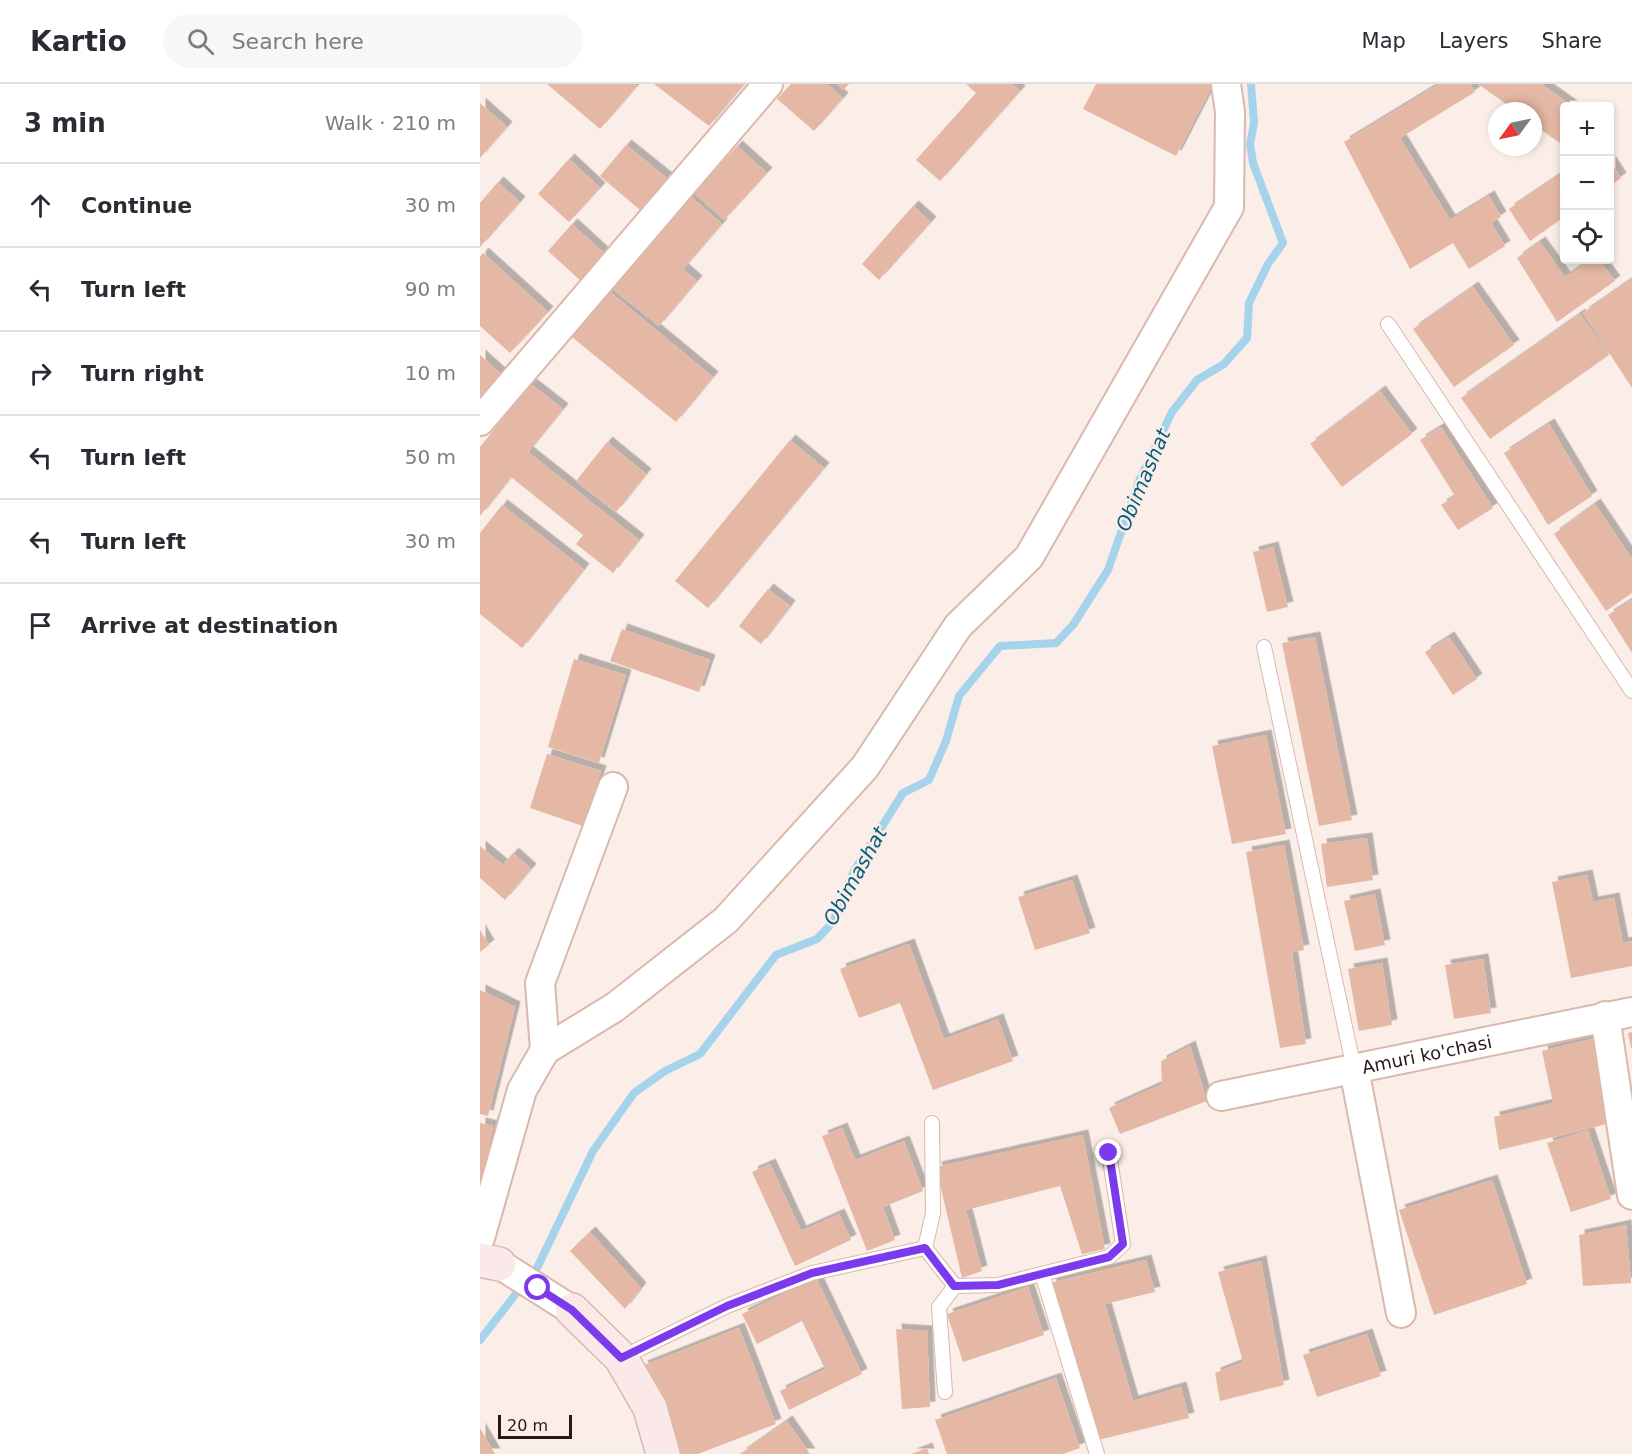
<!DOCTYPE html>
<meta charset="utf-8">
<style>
body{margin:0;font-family:"DejaVu Sans",sans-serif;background:#f7f7f7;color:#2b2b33}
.controls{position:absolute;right:18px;top:18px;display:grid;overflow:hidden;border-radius:6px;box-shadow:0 3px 9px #0003}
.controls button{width:54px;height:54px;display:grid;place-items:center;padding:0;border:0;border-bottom:2px solid #e1e1e2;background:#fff;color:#2b2b33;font:30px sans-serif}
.compass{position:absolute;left:1008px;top:18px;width:54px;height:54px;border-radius:50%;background:#fff;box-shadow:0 3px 9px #0003;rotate:237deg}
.scale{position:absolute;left:18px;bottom:15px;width:74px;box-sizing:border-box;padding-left:6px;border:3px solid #261a15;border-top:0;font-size:16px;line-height:21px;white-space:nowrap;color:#261a15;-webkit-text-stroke:4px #fbede7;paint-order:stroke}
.stop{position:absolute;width:18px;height:18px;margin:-14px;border:4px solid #7c3aed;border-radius:50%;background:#fff}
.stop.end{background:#7c3aed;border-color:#fff;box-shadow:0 2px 6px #0008}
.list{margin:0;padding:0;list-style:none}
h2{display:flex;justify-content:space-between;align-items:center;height:78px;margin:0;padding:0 24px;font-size:26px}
h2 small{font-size:20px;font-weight:400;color:#7c7c81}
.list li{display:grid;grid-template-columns:39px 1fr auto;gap:18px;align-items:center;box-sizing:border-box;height:84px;padding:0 24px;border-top:2px solid #e1e1e2}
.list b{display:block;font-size:22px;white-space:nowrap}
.list em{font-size:20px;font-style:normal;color:#7c7c81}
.icon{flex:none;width:33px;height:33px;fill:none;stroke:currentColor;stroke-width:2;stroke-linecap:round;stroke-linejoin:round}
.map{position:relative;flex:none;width:1152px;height:1370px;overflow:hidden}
header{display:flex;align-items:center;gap:36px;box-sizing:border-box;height:84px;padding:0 30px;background:#fff;border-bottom:2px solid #e1e1e2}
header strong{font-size:28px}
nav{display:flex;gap:33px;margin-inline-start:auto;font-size:21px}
.search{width:420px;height:54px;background:#f7f7f7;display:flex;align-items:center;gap:15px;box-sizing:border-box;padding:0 21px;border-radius:33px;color:#7c7c81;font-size:22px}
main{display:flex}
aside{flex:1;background:#fff}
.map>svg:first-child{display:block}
</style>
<header>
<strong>Kartio</strong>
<div class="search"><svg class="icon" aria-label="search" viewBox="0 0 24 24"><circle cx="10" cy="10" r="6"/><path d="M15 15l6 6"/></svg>Search here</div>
<nav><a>Map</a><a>Layers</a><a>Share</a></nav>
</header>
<main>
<aside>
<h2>3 min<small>Walk · 210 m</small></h2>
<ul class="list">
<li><svg class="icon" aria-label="ahead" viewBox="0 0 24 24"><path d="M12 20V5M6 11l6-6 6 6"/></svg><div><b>Continue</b></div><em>30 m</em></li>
<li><svg class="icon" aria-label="left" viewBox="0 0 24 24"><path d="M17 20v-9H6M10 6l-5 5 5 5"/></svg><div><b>Turn left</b></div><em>90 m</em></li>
<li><svg class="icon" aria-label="right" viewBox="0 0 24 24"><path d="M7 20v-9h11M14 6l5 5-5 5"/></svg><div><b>Turn right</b></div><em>10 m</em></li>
<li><svg class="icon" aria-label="left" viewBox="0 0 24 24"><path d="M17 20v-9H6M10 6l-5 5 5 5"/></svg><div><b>Turn left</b></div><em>50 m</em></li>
<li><svg class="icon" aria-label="left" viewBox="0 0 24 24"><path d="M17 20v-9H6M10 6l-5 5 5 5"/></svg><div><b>Turn left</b></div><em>30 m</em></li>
<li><svg class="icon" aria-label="arrive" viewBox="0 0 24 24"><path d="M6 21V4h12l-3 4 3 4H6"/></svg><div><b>Arrive at destination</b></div></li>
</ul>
</aside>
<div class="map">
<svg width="1152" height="1370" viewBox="0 0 1152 1370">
<defs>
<filter id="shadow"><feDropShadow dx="5.5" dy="-5.5" stdDeviation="0" flood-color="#0004"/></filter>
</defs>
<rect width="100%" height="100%" fill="#fbede7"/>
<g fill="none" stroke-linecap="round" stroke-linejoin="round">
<g stroke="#a6d3ec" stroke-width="8">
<polyline points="49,1193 57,1184 113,1067 154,1009 185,987 220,970 296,871 337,855 353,838 374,787 423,709 449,696 466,657 479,612 520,562 576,559 593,541 628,486 659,397 692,328 717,296 744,280 767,254 769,219 788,180 803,159 773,79 770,60 774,39 771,0"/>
<polyline points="0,1256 42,1202"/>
</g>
</g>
<g fill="#e5b8a5" filter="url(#shadow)">
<polygon points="67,0 155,0 157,2 120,45"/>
<polygon points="174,0 264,0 229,42"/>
<polygon points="311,0 347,0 363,14 334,47 297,15"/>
<polygon points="357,0 369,0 363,6"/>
<polygon points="486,0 532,0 540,7 460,97 436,76 496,9"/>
<polygon points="616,0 733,0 696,72 603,25"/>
<polygon points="959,0 990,0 995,8 920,54 970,136 1009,112 1021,133 1011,139 1025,162 989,185 973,159 930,185 864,58"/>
<polygon points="998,0 1061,0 1092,22 1084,22 1084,62 1053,40 1053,27 1036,27"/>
<polygon points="0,19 27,43 0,74"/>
<polygon points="146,61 187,94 160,126 120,92"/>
<polygon points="257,62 287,89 244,136 214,109"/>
<polygon points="89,75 120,104 89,138 58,110"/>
<polygon points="1130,77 1141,94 1130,102"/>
<polygon points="1084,88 1084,133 1050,157 1029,125"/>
<polygon points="18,98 40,118 0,163 0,119"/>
<polygon points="208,110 242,140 203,185 217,197 179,242 130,203"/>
<polygon points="433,122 451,138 399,196 382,180"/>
<polygon points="92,140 127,172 103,199 68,167"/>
<polygon points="1060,158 1085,193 1110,176 1119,176 1135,197 1077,238 1037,174"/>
<polygon points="3,169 68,228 30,269 0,242 0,173"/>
<polygon points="1152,195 1152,304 1103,229"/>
<polygon points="993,203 1034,261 974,303 933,245"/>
<polygon points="130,208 233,293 196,338 92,253"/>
<polygon points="1100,230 1129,271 1010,355 981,314"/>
<polygon points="0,271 21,290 0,314"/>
<polygon points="51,300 83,325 48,368 159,456 133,489 96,460 103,451 31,393 0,432 0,363"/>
<polygon points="900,307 932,350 862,403 830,360"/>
<polygon points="1069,340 1112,412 1068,441 1024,369"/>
<polygon points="961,343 1013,424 978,446 961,421 975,412 940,356"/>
<polygon points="310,356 344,384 228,524 195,497"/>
<polygon points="127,358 166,390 136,428 96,397"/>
<polygon points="1115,420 1152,475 1152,509 1126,527 1074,450"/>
<polygon points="22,421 104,485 42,564 0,530 0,449"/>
<polygon points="793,463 808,523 787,528 773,468"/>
<polygon points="288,505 310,522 281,560 259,542"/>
<polygon points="1152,516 1152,569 1128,531"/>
<polygon points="142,545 230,576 219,608 130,577"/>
<polygon points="835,553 872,736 839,742 802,559"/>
<polygon points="969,553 997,595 973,611 945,568"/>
<polygon points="94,575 146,591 119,679 68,663"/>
<polygon points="786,651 806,750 752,760 732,662"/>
<polygon points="67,670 121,687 103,742 50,724"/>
<polygon points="887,754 893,796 847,803 841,760"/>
<polygon points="804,761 824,866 812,868 826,960 800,964 766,768"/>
<polygon points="0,762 23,781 33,769 51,785 25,816 0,794"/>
<polygon points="1107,791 1113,818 1134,814 1143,859 1152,857 1152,882 1091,894 1072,798"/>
<polygon points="592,796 610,849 555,866 538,813"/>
<polygon points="895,810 905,861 875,867 864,817"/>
<polygon points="0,846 9,861 0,868"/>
<polygon points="429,860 464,955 518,935 533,977 453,1006 420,919 379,934 360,885"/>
<polygon points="1003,875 1011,929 974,935 965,881"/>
<polygon points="902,879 912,941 879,947 868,885"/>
<polygon points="0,906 35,923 8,1032 0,1030"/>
<polygon points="1152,948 1152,964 1151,964 1148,949"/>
<polygon points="1120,953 1131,1039 1019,1066 1014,1033 1073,1019 1062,967"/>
<polygon points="710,962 727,1017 640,1050 629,1024 682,1000 681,977"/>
<polygon points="0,1039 13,1042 1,1099 0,1098"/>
<polygon points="362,1044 375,1076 424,1057 443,1107 403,1123 415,1156 387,1167 342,1052"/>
<polygon points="1108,1046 1131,1115 1091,1128 1067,1059"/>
<polygon points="603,1051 625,1165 602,1170 580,1102 486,1126 502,1187 482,1194 456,1083"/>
<polygon points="290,1080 321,1147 359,1130 371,1156 315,1182 272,1088"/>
<polygon points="1012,1096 1047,1200 954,1231 919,1126"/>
<polygon points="1146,1141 1151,1199 1103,1202 1099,1151"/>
<polygon points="110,1148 161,1204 145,1225 90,1167"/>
<polygon points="666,1176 675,1208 625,1220 653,1317 701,1303 709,1334 618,1356 570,1199"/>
<polygon points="781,1177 804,1301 740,1317 735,1289 763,1278 738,1188"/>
<polygon points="336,1194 382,1290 309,1326 300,1307 345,1285 322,1237 277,1260 262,1230"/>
<polygon points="548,1203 564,1251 483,1278 467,1230"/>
<polygon points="259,1244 296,1340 218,1370 196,1370 162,1282"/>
<polygon points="416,1245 447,1247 450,1323 422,1325"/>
<polygon points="887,1250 901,1292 837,1313 823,1271"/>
<polygon points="576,1294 600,1364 583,1370 467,1370 455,1336"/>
<polygon points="307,1337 330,1370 260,1370"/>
<polygon points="0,1344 15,1370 0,1370"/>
<polygon points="447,1364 449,1370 431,1370"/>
</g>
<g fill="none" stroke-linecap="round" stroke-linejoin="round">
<defs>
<g id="lane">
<polyline points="908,240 1152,607"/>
<polyline points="784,563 874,985"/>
<polyline points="445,1164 475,1202 518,1201 629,1173 643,1160 629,1069"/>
<polyline points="562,1190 617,1370"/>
<polyline points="141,1274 247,1222 332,1189 445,1164 453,1129 452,1039"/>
<polyline points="465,1308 459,1223 475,1202"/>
</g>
<g id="street">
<polyline points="0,337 288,0"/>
<polyline points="1125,932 1152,1111"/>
<polyline points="65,966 60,899 133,703"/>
<polyline points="874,985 921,1229"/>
<path id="s1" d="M 741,1012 L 1152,928"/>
<polyline points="0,1154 42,1006 65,966 135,923 246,836 385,683 478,542 549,473 749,123 750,28 746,0"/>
<polyline points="19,1180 92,1226"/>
</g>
<g id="secondary">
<polyline points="0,1176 19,1180"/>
<polyline points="92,1226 141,1274 170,1324 183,1370"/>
</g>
</defs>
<use href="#lane" stroke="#dab9ac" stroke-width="16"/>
<use href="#street" stroke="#dab9ac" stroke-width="32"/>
<use href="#secondary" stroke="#dab9ac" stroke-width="36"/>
<use href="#lane" stroke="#fff" stroke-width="14"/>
<use href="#street" stroke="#fff" stroke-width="28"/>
<use href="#secondary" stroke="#fae9e8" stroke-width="33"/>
</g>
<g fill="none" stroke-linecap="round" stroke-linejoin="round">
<polyline stroke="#7c3aed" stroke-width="8" points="58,1204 92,1226 141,1274 247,1222 332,1189 445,1164 474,1202 518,1201 629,1173 643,1160 629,1069"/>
</g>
<g text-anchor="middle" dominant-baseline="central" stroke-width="4.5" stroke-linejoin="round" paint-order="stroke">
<g font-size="18" fill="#261a15" stroke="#fbede7">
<text stroke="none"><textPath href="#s1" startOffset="210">Amuri ko'chasi</textPath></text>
</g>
<g font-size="20" font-style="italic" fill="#0b5d7e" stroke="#fbede7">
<text transform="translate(663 396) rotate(-67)">Obimashat</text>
<text transform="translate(375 792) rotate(-61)">Obimashat</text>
</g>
</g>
</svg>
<div class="controls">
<button>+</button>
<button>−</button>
<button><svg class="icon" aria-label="locate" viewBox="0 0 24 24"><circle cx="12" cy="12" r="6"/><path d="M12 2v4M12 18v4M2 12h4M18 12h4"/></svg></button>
</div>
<svg class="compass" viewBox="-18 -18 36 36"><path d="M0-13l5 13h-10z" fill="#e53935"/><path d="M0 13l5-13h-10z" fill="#7c7c81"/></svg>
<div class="scale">20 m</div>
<div class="stop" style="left:58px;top:1204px"></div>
<div class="stop end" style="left:629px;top:1069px"></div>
</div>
</main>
